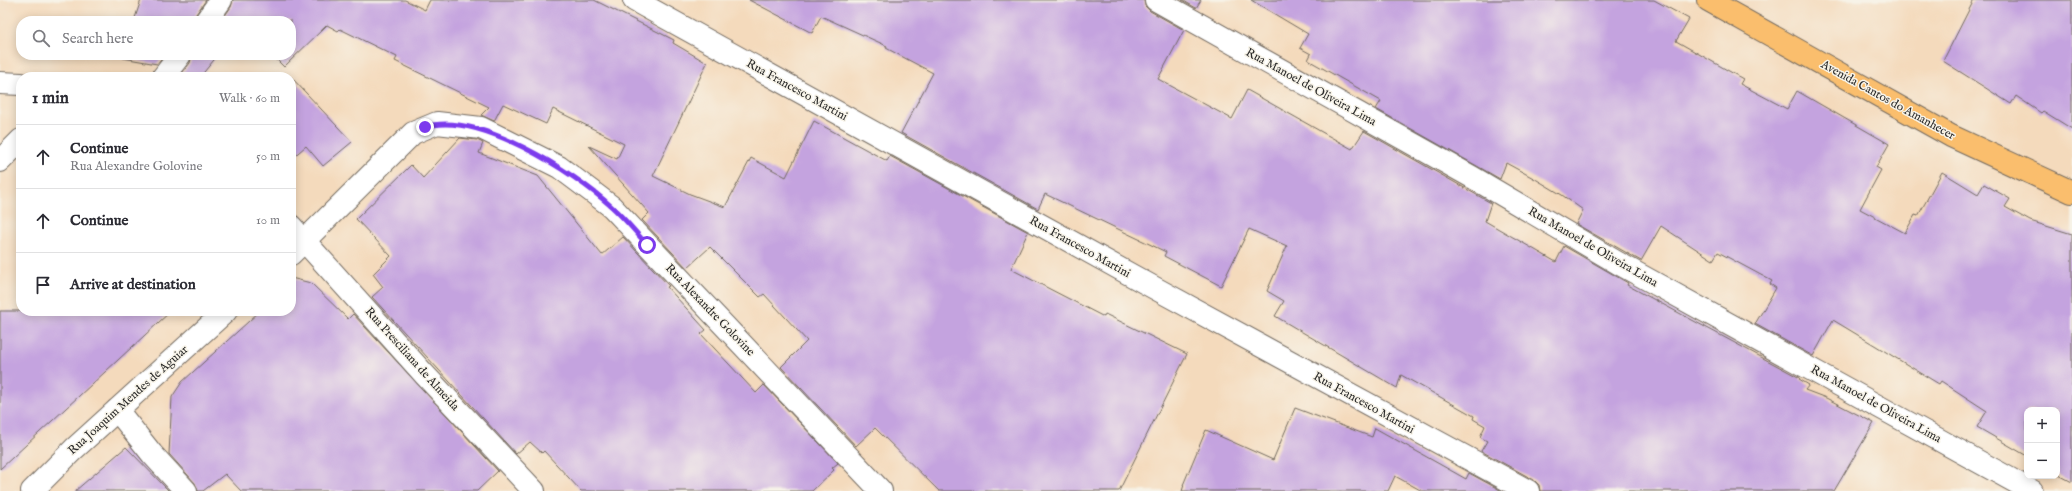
<!DOCTYPE html>
<meta charset="utf-8">
<style>
body{margin:0;font-family:"IM FELL English",serif;background:#f7f7f7;color:#2b2b33}
.controls{position:absolute;right:12px;bottom:12px;display:grid;overflow:hidden;border-radius:8px;box-shadow:0 2px 10px #0003}
.controls button{width:36px;height:36px;display:grid;place-items:center;padding:0;border:0;border-bottom:1px solid #e1e1e2;background:#fff;color:#2b2b33;font:20px sans-serif}
.stop{position:absolute;width:12px;height:12px;margin:-9px;border:3px solid #7c3aed;border-radius:50%;background:#fff}
.stop.end{background:#7c3aed;border-color:#fff;box-shadow:0 1px 4px #0008}
.list{margin:0;padding:0;list-style:none}
h2{display:flex;justify-content:space-between;align-items:center;height:52px;margin:0;padding:0 16px;font-size:17px}
h2 small{font-size:13px;font-weight:400;color:#7c7c81}
.list li{display:grid;grid-template-columns:26px 1fr auto;gap:12px;align-items:center;box-sizing:border-box;height:64px;padding:0 16px;border-top:1px solid #e1e1e2}
.list b{display:block;font-size:15px;white-space:nowrap}
.list p{margin:0;font-size:13px;white-space:nowrap;color:#7c7c81}
.list em{font-size:13px;font-style:normal;color:#7c7c81}
.icon{flex:none;width:22px;height:22px;fill:none;stroke:currentColor;stroke-width:2;stroke-linecap:round;stroke-linejoin:round}
.map{position:relative;flex:none;width:2072px;height:491px;overflow:hidden}
.search{position:absolute;background:#fff;box-shadow:0 2px 10px #0003;left:16px;top:16px;width:280px;height:44px;display:flex;align-items:center;gap:10px;box-sizing:border-box;padding:0 14px;border-radius:16px;color:#7c7c81;font-size:15px}
.panel{position:absolute;background:#fff;box-shadow:0 2px 10px #0003;left:16px;top:72px;width:280px;height:244px;border-radius:16px}
.map>svg:first-child{display:block}
</style>
<div class="map">
<svg width="2072" height="491" viewBox="0 0 2072 491">
<rect width="100%" height="100%" fill="#f7f3e8"/>
<filter id="ink" filterUnits="userSpaceOnUse"><feTurbulence type="fractalNoise" baseFrequency=".025" numOctaves="2"/><feDisplacementMap in="SourceGraphic" scale="8" xChannelSelector="R" yChannelSelector="G"/><feConvolveMatrix kernelMatrix="1 2 1 2 8 2 1 2 1" color-interpolation-filters="sRGB"/></filter>
<filter id="wash" filterUnits="userSpaceOnUse"><feTurbulence type="fractalNoise" baseFrequency=".012" numOctaves="4" result="noise"/><feDisplacementMap in="SourceGraphic" scale="16" xChannelSelector="R" yChannelSelector="G"/><feGaussianBlur stdDeviation="0.9" result="paint"/><feColorMatrix in="noise" values="0 0 0 0 0 0 0 0 0 0 0 0 0 0 0 0 0 1.4 0 .05"/><feComposite in="paint" operator="in"/></filter>
<g filter="url(#wash)">
<rect width="100%" height="100%" fill="#f4dabc"/>
<g id="blocks">
<g fill="#c4a3df">
<polygon points="141,0 206,0 196,14 194,21 134,21"/>
<polygon points="233,0 405,0 425,10 430,0 594,0 674,40 673,43 707,63 653,176 690,194 725,207 751,158 786,177 814,121 887,161 890,156 1028,232 1011,269 1104,317 1105,314 1187,354 1119,491 939,491 875,428 856,446 781,367 807,341 764,294 760,297 710,247 687,268 642,220 649,213 589,146 617,159 624,144 553,109 546,124 503,104 494,121 481,115 489,107 395,61 397,57 340,29 338,31 327,25 284,67 272,55 291,55 291,21 221,21 231,7"/>
<polygon points="749,0 1144,0 1145,6 1150,11 1184,30 1158,79 1232,119 1247,90 1352,149 1364,131 1491,203 1485,221 1556,262 1564,246 1628,283 1627,285 1800,378 1799,379 1809,385 1805,390 1826,398 1874,423 1834,491 1540,491 1539,485 1534,480 1481,451 1487,441 1480,437 1485,426 1473,419 1474,416 1401,375 1397,388 1275,316 1284,301 1267,291 1287,246 1249,229 1221,286 1164,256 1166,252 1045,194 1038,209 901,133 933,73 886,48 887,46 821,16 812,33"/>
<polygon points="1182,0 1201,0 1196,8"/>
<polygon points="1251,0 1654,0 1689,19 1676,41 1743,79 1740,84 1787,109 1797,91 1889,144 1876,167 1881,170 1860,209 1905,233 1915,215 1918,216 1942,172 1978,194 1984,184 2010,199 2005,207 2030,221 2072,234 2072,482 2057,474 2057,410 2027,410 2027,456 1977,427 1987,411 1941,381 1939,384 1833,320 1813,356 1755,324 1776,288 1770,284 1772,281 1718,252 1713,260 1661,226 1641,261 1576,224 1583,210 1562,195 1537,180 1506,163 1500,179 1376,109 1381,101 1308,60 1311,54 1300,48 1308,34"/>
<polygon points="1974,0 2072,0 2072,129 2043,111 2041,113 2016,96 2011,104 1943,61"/>
<polygon points="124,55 164,55 157,64 123,58"/>
<polygon points="192,55 218,55 200,77 179,77 190,63"/>
<polygon points="291,77 352,142 323,166 306,146 291,159"/>
<polygon points="460,138 477,140 483,143 479,153 538,176 602,255 623,237 669,286 667,287 706,330 701,334 756,393 764,385 838,463 832,468 834,470 812,491 581,491 544,451 542,453 530,442 516,454 372,297 383,287 373,274 391,256 356,219 411,165 423,178"/>
<polygon points="291,278 311,283 348,319 353,314 498,471 477,491 241,491 225,474 203,491 198,491 195,483 169,454 172,397 182,382 260,311 291,311"/>
<polygon points="0,311 171,311 0,469"/>
<polygon points="1295,408 1372,437 1375,428 1466,479 1469,473 1502,491 1422,491 1395,476 1388,491 1182,491 1184,485 1183,485 1206,430 1273,460"/>
<polygon points="126,447 169,491 75,491"/>
</g>
</g>
</g>
<g filter="url(#ink)">
<use href="#blocks" fill-opacity="0" stroke="#71685e" stroke-width="1"/>
<g fill="none" stroke-linecap="round" stroke-linejoin="round">
<defs>
<g id="minor">
<polyline points="634,0 1151,286 1528,491"/>
<polyline points="1156,0 1472,177 1618,263 2032,491"/>
<polyline points="206,21 221,0"/>
<polyline points="163,77 180,55"/>
<polyline points="0,83 21,84"/>
<polyline points="0,161 21,140"/>
<polyline points="291,226 424,374 534,491"/>
<polyline points="291,254 413,133 437,123 481,128 559,167 591,191 612,207 881,491"/>
<polyline points="117,410 152,454 186,491"/>
<polyline points="32,491 74,449 226,311"/>
</g>
<polyline id="major" points="1708,0 1951,136 2072,192"/>
</defs>
<use href="#minor" stroke="#71685e" stroke-width="24"/>
<use href="#major" stroke="#71685e" stroke-width="24"/>
<use href="#minor" stroke="#fff" stroke-width="22"/>
<use href="#major" stroke="#fabe6d" stroke-width="22"/>
</g>
</g>
<g fill="none" stroke-linecap="round" stroke-linejoin="round" filter="url(#ink)">
<path stroke="#7c3aed" stroke-width="5" d="M 425,127 C 477,110 574,172 612,207 C 625,219 636,232 647,245"/>
</g>
<g text-anchor="middle" dominant-baseline="central" stroke-width="3" stroke-linejoin="round" paint-order="stroke">
<g font-size="12" fill="#2b2b2b" stroke="#f7f3e8">
<text transform="translate(1311 87) rotate(29)">Rua Manoel de Oliveira Lima</text>
<text transform="translate(797 90) rotate(29)">Rua Francesco Martini</text>
<text transform="translate(1888 100) rotate(29)">Avenida Cantos do Amanhecer</text>
<text transform="translate(1080 247) rotate(29)">Rua Francesco Martini</text>
<text transform="translate(1593 247) rotate(30)">Rua Manoel de Oliveira Lima</text>
<text transform="translate(710 310) rotate(46)">Rua Alexandre Golovine</text>
<text transform="translate(412 359) rotate(48)">Rua Presciliana de Almeida</text>
<text transform="translate(128 400) rotate(-42)">Rua Joaquim Mendes de Aguiar</text>
<text transform="translate(1364 403) rotate(29)">Rua Francesco Martini</text>
<text transform="translate(1876 404) rotate(29)">Rua Manoel de Oliveira Lima</text>
</g>
</g>
</svg>
<div class="controls">
<button>+</button>
<button>−</button>
</div>
<div class="stop" style="left:647px;top:245px"></div>
<div class="stop end" style="left:425px;top:127px"></div>
<div class="search"><svg class="icon" aria-label="search" viewBox="0 0 24 24"><circle cx="10" cy="10" r="6"/><path d="M15 15l6 6"/></svg>Search here</div>
<section class="panel">
<h2>1 min<small>Walk · 60 m</small></h2>
<ul class="list">
<li><svg class="icon" aria-label="ahead" viewBox="0 0 24 24"><path d="M12 20V5M6 11l6-6 6 6"/></svg><div><b>Continue</b><p>Rua Alexandre Golovine</p></div><em>50 m</em></li>
<li><svg class="icon" aria-label="ahead" viewBox="0 0 24 24"><path d="M12 20V5M6 11l6-6 6 6"/></svg><div><b>Continue</b></div><em>10 m</em></li>
<li><svg class="icon" aria-label="arrive" viewBox="0 0 24 24"><path d="M6 21V4h12l-3 4 3 4H6"/></svg><div><b>Arrive at destination</b></div></li>
</ul>
</section>
</div>
